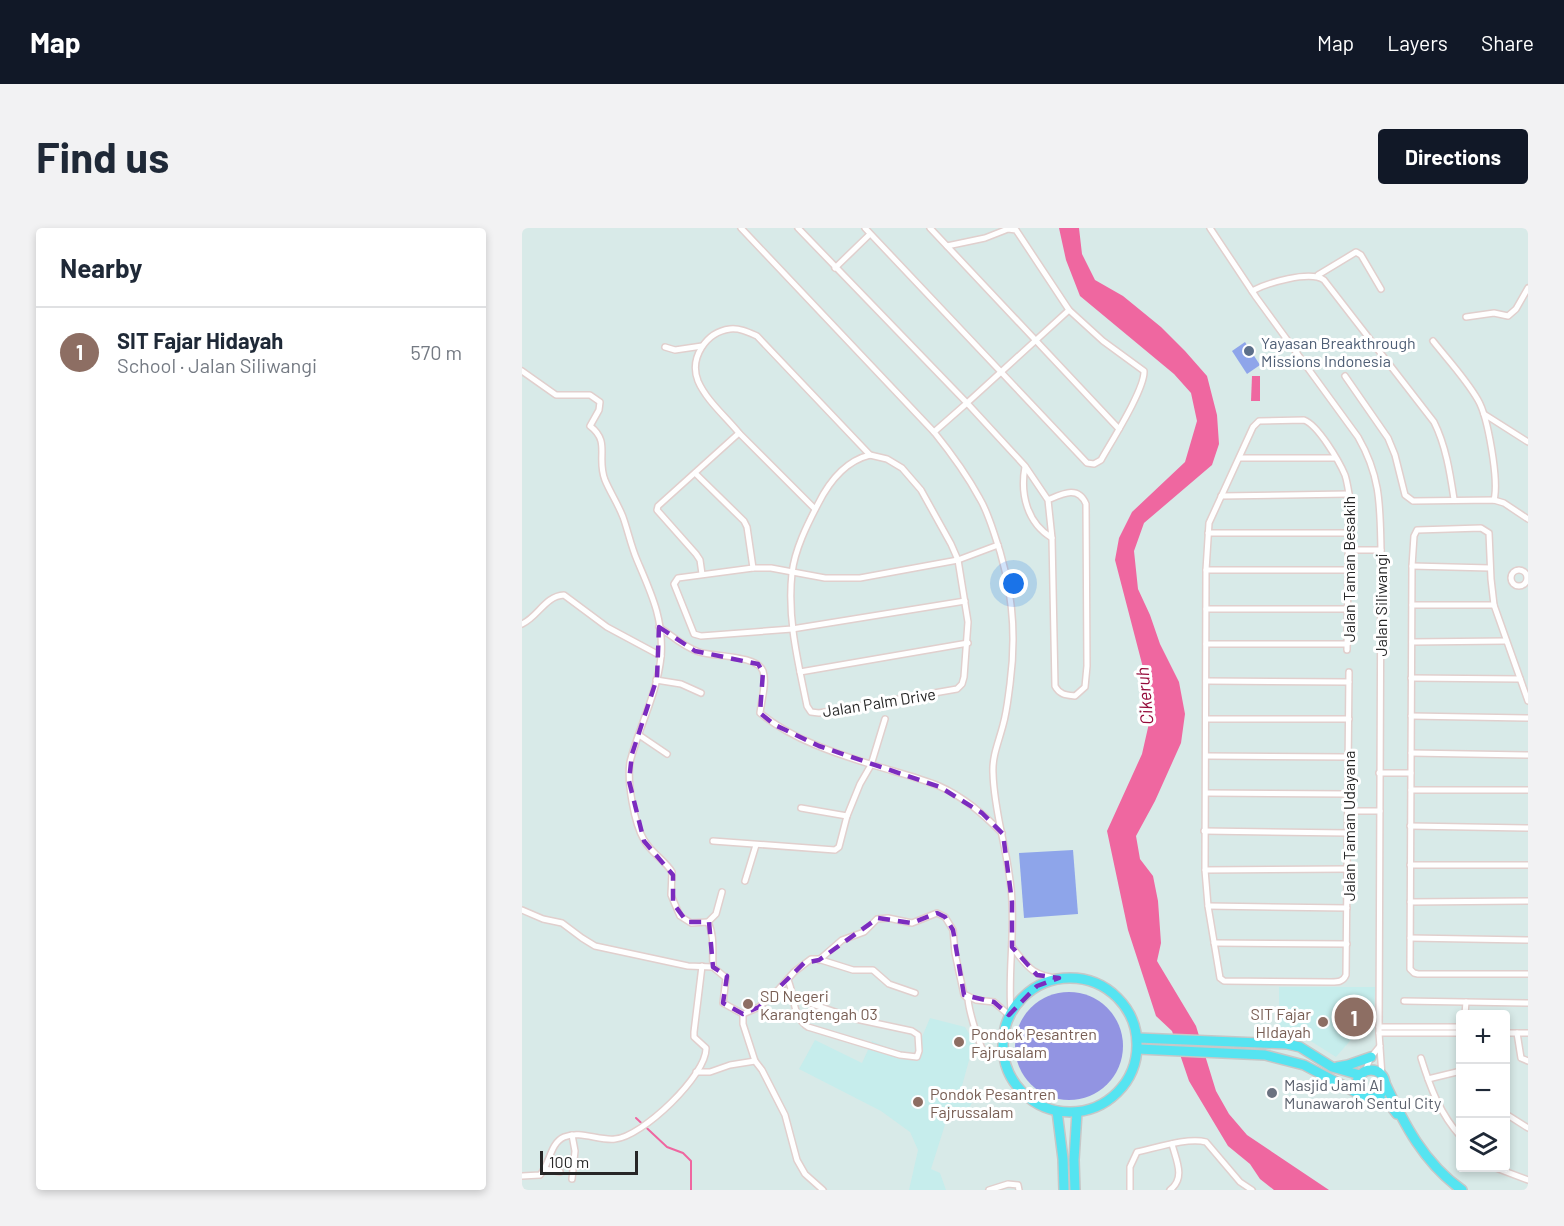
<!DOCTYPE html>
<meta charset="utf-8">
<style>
body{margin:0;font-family:Barlow,sans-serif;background:#f2f2f3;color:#1f2937}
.controls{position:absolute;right:18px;bottom:18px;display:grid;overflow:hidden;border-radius:6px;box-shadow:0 3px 9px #0003}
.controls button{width:54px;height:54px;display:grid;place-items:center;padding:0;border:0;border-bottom:2px solid #e0e1e3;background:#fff;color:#1f2937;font:30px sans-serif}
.scale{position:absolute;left:18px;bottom:15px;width:98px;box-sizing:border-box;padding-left:6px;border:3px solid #272727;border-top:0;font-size:16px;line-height:21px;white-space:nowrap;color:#272727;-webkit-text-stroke:4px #fff;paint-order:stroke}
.you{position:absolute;left:492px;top:356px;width:21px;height:21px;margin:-15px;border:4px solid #fff;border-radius:50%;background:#1a73e8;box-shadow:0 0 0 9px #1a73e833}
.badge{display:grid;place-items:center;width:39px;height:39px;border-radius:50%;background:#111827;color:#fff;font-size:20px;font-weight:700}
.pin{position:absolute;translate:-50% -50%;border:3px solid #fff;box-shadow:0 2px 6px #0006}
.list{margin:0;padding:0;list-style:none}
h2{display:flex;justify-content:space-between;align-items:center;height:78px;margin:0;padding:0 24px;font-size:26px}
h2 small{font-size:20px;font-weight:400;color:#747a83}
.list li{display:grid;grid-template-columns:39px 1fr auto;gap:18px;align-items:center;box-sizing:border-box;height:90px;padding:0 24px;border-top:2px solid #e0e1e3}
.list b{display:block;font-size:22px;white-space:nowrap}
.list p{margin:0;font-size:20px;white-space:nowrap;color:#747a83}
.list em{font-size:20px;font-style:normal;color:#747a83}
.icon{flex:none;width:33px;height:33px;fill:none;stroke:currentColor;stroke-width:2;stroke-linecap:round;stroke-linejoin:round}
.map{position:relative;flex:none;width:1006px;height:962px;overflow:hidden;border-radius:6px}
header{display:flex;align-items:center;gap:36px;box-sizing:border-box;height:84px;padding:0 30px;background:#111827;color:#fff}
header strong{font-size:28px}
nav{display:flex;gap:33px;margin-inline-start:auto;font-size:21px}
.intro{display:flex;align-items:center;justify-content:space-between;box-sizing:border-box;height:144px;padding:0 36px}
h1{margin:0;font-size:42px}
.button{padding:15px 27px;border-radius:6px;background:#111827;color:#fff;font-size:21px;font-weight:700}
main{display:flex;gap:36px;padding:0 36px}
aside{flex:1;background:#fff;border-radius:6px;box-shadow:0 3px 9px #0003}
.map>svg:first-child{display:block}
</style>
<header>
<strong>Map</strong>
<nav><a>Map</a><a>Layers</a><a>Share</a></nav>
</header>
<div class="intro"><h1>Find us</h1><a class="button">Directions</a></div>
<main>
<aside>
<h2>Nearby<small></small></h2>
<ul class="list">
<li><span class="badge" style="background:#8d6e63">1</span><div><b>SIT Fajar Hidayah</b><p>School · Jalan Siliwangi</p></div><em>570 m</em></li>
</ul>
</aside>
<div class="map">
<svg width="1006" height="962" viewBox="0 0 1006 962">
<rect width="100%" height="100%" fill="#d8eae8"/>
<g fill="#c6edec">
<polygon points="757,759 853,759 852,785 814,829 787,812 757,803"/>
<polygon points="408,790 443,799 452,814 440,858 455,865 442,890 427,884 409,941 418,945 424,962 387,962 396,922 388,904 359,883 277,841 293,812 340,835 350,813 391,830"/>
</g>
<circle fill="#9294e2" cx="547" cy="818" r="54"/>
<g fill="#8ea5ea">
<polygon points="723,114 738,137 725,146 710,123"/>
<polygon points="551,622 556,686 502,690 497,625"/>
</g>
<g fill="#ef67a0">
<polygon points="537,0 557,0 560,26 573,52 601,68 639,99 663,123 685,148 695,187 697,216 690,237 622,295 612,323 616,361 628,387 638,416 657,454 663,486 659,515 633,573 614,608 618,631 631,648 636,673 639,715 635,733 674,798 694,863 707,886 725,907 807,962 752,962 738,951 728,936 706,918 667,853 650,803 634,788 606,702 585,603 620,526 630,482 625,455 593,332 597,310 610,284 663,234 675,193 669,165 652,146 558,68 544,32"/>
<polygon points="730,148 738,148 738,173 729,173"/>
</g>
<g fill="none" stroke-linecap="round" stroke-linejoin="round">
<polyline stroke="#ef67a0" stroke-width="2" points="114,890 145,919 161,925 169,933 169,962"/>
<defs>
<g id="minor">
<path d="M 219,0 L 412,204 C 429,225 445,247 458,271 C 464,281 468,293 472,305 C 490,356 495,403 488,456 C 486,470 485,483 481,497 C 477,513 470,528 471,545 C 472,589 489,631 490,675 C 492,712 486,748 489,784"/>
<polyline points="276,0 445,175 412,204"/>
<path d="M 343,0 L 565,235 L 572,236 L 579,232 C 589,214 623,161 622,143 L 581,113 L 547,82 L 494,2 L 486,1 L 463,10 L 425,18"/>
<polyline points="408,0 597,201"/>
<path d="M 688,0 L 734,69 L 836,209 C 859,249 858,278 859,322 L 857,805 L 860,848"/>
<polyline points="313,40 348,6"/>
<polyline points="796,47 834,24 839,27 859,61"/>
<path d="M 730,63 C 745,55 788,42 802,52 L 912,194 C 924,218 928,245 932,271"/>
<polyline points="944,89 972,85 986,88 994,81 1006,60"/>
<path d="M 911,113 C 926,132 944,151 956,172 C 966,189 977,253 972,272"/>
<polyline points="143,119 153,122 180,118"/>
<path d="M 0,143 L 34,167 L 68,167 L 78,174 L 77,182 L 68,198 C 89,214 74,229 83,252 C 88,264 96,276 101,289 C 106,303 109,318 115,332 C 129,365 142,391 139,429 C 135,466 117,499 108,534 C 105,554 112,595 122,612 C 129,625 143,632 150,644 L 149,667 L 158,688 L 169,695 L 186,694 C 193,708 190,724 191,739 L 204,750 L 201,775 L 221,786"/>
<polyline points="823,148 866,210 873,227 883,267 891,273 972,272 982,275 1006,291"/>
<polyline points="962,186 1006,214"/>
<path d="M 217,205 C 204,189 184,172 176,153 C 167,130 184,104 208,101 C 218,100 226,104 235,108 L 348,227"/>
<path d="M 348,227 L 365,231 L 380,240 L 399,262 L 429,316 L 436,332 L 446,394 L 442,449 L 440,456 L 435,461 L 297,485 L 289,484 L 285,478 C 276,434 265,390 270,345 C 273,321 285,297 296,276 C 307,254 323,233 348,227 Z"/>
<polyline points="718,230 813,230"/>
<path d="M 503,239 C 498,266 505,295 530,310"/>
<polyline points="173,245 222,293 225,299 231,340"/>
<polyline points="699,268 827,266"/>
<path d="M 526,272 C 540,266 556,257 564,276 L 565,438 L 563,459 L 553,468 C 544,467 538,467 533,458 L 530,310 L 526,272 L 503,238 L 445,175 L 547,82"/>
<polyline points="686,305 827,305"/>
<polyline points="826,322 859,322"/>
<polyline points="890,338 968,340"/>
<polyline points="684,342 826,342"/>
<circle cx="997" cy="350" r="8"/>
<polyline points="180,346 178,332 174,326 135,282 136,278 217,205 293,281"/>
<polyline points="443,373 270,401 179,408 172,406 152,356 156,350 231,340 249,340 303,350 338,350 436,332 476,317"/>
<polyline points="890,377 972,377"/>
<polyline points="684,381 826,381"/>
<path d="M 0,396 C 16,389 23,368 42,367 L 85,399 L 139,428"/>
<path d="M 137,399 C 150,408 162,419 177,424 C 193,429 235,427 241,443 C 245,455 239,474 238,485 C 270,511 312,525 351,537 C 373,544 396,549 417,558 C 442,569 461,586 480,605"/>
<polyline points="890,414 984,413"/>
<polyline points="684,416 825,416"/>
<path d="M 825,422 L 827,266 C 826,260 825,253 823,247 C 817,233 796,197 782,192 L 737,193 L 731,199 L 687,295 L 684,342 L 683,642 L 686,678 L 698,750 L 702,753 L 809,754 C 816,754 821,754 824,747 L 827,444"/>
<polyline points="278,444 446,415"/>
<polyline points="889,450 998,451"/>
<polyline points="134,452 159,456 179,465"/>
<polyline points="684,453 827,454"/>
<polyline points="1006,473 972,377 969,351 967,305 959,300 895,302 892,308 890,338 888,741 892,745 896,746 1006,746"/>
<polyline points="889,488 1006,490"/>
<polyline points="684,491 827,491"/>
<polyline points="117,507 145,526"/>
<polyline points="889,525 1006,527"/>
<polyline points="685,528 826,529"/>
<polyline points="857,545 889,545"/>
<polyline points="889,562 1006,562"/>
<polyline points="684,565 826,566"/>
<polyline points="279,580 325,588"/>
<polyline points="826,583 858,583"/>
<polyline points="888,598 1006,600"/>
<polyline points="682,603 826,605"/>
<polyline points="191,613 313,622 317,619 325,588 338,556 349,537 363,491"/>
<polyline points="888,637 1006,637"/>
<polyline points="683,642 826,641"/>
<polyline points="223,653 234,617"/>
<polyline points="888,674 1006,673"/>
<polyline points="686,678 825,680"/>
<polyline points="0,682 21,691 40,695 60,710 73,718 166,738 191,739"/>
<polyline points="186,694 194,686 200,664"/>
<polyline points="888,710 1006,712"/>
<polyline points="692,715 825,716"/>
<path d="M 490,719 C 505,738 511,749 537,750"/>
<path d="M 297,732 L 320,712 L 342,704 L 355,691 L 366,690 L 390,695 L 415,685 L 423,689 L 431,702 L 433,725 L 442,767 L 446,771 C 447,784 457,816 463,827 L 481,826"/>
<path d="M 266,752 C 273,768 270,789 286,799 L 378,827 L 395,829 L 397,823 L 396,807 L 390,803 L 334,791 L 287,775"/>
<polyline points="444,767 454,772 472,774 487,787"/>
<polyline points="882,773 1006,775"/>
<polyline points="221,786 237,779 257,761 272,744 289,731 296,731 331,742 351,742 367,756 393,765"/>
<polyline points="221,786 221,796 233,833 240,842 263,887 275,932 283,946 301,962"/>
<polyline points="943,786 944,774"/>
<polyline points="857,799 939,799"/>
<polyline points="857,805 939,805"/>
<polyline points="984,805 1006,805"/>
<polyline points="995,805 999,830 1006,833"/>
<path d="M 899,830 C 908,859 918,886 939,909"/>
<polyline points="843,843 849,829 858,818"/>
<polyline points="174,844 188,844 208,837 233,833"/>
<polyline points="906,851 939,843"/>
<polyline points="984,886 1006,900"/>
<polyline points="974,940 1006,952"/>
<polyline points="23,941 38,944"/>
<path d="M 0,948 L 18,947 C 28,936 28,915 42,909 C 58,902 77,913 93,911 C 120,909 185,847 184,820 L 172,809 L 172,804 L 180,738"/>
<polyline points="50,951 53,923 50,907"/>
<polyline points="467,962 486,956 496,957 497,962"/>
<path d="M 608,962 L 608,939 L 615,924 C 634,920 666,909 684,914 L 718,954 L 730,962"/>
<path d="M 648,962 C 664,950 654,932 650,916"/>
</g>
<g id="primary">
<circle cx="548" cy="817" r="67"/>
<polyline points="616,810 765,816 778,819 810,839 838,847"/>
<polyline points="616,821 743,827 782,837 839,867"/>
<polyline points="815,839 826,837 849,829"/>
<circle cx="849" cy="856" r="14"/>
<path d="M 863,855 C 882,896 902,935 940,962"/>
<polyline points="854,870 868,877 875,886"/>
<polyline points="535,883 541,931 542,962"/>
<polyline points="553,962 552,932 555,884"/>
</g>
</defs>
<use href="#minor" stroke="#e1cfcd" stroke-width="8"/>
<use href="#primary" stroke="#c7c7c7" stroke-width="12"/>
<use href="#minor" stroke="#fff" stroke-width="5"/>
<use href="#primary" stroke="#55e4f1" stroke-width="9"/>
</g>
<path fill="none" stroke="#7b2cbf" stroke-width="4.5" stroke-dasharray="12 8" stroke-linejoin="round" d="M 137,399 L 173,423 L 236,436 L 241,444 L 238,485 L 253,497 L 297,518 L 418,559 L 460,585 L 481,606 L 490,674 L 490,719 L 515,747 L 537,750 L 515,758 L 487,787 L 472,774 L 442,767 L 431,702 L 423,689 L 415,685 L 390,695 L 356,690 L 297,732 L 282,735 L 237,779 L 221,786 L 201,775 L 205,748 L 191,739 L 187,694 L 165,694 L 151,675 L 151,647 L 122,613 L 107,553 L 110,526 L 135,450 Z"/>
<circle fill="#5c6f8a" stroke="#fff" stroke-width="2" cx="727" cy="123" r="6"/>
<g fill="#8d6e63" stroke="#fff" stroke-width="2">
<circle cx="226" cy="776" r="6"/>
<circle cx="801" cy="794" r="6"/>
<circle cx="437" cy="814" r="6"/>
<circle cx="396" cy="874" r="6"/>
</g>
<circle fill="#6b7280" stroke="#fff" stroke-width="2" cx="750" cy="865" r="6"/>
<g text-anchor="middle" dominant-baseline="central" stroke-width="6" stroke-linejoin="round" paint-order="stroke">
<g font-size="16" fill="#4e5e75" stroke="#fff" text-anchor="start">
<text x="739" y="114">Yayasan Breakthrough<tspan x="739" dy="18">Missions Indonesia</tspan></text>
</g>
<g font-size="16" fill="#272727" stroke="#fff">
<text transform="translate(826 341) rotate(-90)">Jalan Taman Besakih</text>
<text transform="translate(858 377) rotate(-90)">Jalan Siliwangi</text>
<text transform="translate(357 474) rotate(-9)">Jalan Palm Drive</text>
<text transform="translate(826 598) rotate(-90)">Jalan Taman Udayana</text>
</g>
<g font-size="16" fill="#785e54" stroke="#fff" text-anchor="start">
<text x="238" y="767">SD Negeri<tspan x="238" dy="18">Karangtengah 03</tspan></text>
<text x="789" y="785" text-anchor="end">SIT Fajar<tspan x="789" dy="18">HIdayah</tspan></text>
<text x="449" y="805">Pondok Pesantren<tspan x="449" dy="18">Fajrusalam</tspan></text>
<text x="408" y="865">Pondok Pesantren<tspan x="408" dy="18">Fajrussalam</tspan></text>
</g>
<g font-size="16" fill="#5b616d" stroke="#fff" text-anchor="start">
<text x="762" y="856">Masjid Jami Al<tspan x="762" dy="18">Munawaroh Sentul City</tspan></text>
</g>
<g font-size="18" font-style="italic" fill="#960b3a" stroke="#fff">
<text transform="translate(622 468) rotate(-95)">Cikeruh</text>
</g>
</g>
</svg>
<div class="controls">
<button>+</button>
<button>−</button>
<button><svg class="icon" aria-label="layers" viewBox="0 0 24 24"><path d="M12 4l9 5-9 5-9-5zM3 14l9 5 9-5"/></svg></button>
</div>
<div class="scale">100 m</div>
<div class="you"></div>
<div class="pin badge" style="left:832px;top:789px;background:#8d6e63">1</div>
</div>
</main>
